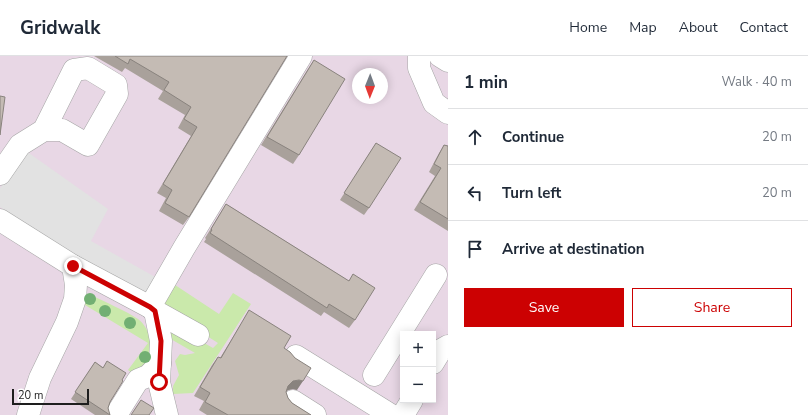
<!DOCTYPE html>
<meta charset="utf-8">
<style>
body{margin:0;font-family:"Nunito Sans",sans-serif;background:#f2f2f3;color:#1f2937}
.controls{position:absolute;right:12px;bottom:12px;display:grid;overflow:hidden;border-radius:0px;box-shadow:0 2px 10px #0003}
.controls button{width:36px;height:36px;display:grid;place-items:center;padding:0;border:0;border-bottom:1px solid #e0e1e3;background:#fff;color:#1f2937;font:20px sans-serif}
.compass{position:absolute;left:352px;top:12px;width:36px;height:36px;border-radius:50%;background:#fff;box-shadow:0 2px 10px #0003;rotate:181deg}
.scale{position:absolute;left:12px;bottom:10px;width:77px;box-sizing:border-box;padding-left:4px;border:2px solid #1e1e1e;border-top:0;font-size:11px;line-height:14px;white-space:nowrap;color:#1e1e1e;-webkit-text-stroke:3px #fff;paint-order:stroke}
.stop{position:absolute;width:12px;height:12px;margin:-9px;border:3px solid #cc0102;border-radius:50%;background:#fff}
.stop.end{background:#cc0102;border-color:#fff;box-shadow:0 1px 4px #0008}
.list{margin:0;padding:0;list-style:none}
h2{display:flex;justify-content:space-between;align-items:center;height:52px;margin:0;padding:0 16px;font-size:17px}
h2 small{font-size:13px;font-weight:400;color:#747a83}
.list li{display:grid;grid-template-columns:26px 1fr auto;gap:12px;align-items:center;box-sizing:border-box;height:56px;padding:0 16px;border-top:1px solid #e0e1e3}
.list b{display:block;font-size:15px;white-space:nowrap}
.list em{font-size:13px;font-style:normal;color:#747a83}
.actions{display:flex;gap:8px;padding:12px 16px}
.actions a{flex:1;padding:9px 0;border:1px solid #cc0102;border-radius:0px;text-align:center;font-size:14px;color:#cc0102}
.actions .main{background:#cc0102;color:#fff}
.icon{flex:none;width:22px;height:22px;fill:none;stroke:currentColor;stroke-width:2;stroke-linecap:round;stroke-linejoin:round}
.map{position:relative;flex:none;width:448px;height:359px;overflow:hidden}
header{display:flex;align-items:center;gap:24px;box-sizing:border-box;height:56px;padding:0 20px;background:#fff;border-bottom:1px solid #e0e1e3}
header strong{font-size:19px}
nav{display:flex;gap:22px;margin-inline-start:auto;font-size:14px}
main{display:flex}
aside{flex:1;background:#fff}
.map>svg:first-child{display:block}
</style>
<header>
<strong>Gridwalk</strong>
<nav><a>Home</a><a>Map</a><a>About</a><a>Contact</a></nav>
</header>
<main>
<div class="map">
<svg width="448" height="359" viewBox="0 0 448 359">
<rect width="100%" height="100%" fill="#efece5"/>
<path fill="#e8d7e5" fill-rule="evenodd" d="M 0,0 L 448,0 L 448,359 L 0,359 ZM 358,18 L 382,18 L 382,42 L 358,42 ZM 403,278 L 433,278 L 433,344 L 403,344 Z"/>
<g fill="#cae9ab">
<polygon points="172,227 219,258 233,237 251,248 193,337 173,338 173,330 179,319 175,305 180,298 185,299 195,297 169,282 169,277 174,270 213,292 218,287 188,268 166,257 161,243"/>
<path d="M 91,239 C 105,246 126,255 138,263 C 151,273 157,297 146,311 C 144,314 137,316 133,318 L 128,314 L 148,287 L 80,246 L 84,240 Z"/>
</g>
<polygon fill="#e2e2e2" points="26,95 108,153 91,185 157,222 146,241 79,203 0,151 0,132"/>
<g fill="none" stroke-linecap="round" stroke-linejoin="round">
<defs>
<g id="minor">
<polyline points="419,0 419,12 434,47 448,57"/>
<polyline points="440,0 448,5"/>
<polyline points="0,118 20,89 44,74 74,14 88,12 116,29 117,38 88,89 62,74 44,74"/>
<polyline points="0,164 73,210 150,251 155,255 198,279"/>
<polyline points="150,251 184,192 301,0"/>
<polyline points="155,255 161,285 159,326 167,359"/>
<polyline points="296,300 391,359"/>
<polyline points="433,307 441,294 448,290"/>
<polyline points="374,319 436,219"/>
<polyline points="293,345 315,359"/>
<polyline points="28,359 40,322 67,266 75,243 76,229 73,210"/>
<polyline points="116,359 138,324 148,320 160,308"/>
<polyline points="403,359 412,344"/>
</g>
</defs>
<use href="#minor" stroke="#a5a5a5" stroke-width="23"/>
<use href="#minor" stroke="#fff" stroke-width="22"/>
</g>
<g fill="#72af73">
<circle cx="90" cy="243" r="6"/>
<circle cx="105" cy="255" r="6"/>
<circle cx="130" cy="267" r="6"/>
<circle cx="145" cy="301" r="6"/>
</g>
<g fill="#a9a19b">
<polygon points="94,0 287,0 189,161 183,169 159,155 166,142 157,137 191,80 178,72 185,59 158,43 163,35 125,12 122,16"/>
<polygon points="314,4 299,99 293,108 261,89 308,13"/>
<polygon points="376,87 369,152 364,159 340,144"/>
<polygon points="444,89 448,90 448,175 414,154 435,120 429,116 439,97"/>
<polygon points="226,148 349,225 353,218 355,264 349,272 324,256 321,260 204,186 206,183 205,182"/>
<polygon points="249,254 284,292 297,334 293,333 288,334 286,336 288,342 292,347 311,359 207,359 199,354 204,345 194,340 212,309 218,301 220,302 244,263"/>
<polygon points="95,306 122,324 110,346 108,352 110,359 95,359 71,343"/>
</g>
<polygon fill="#89837e" points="299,324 303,325 297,334 293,333 288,334 282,339 288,330 293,325"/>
<g fill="#c4bbb4" stroke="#89837e">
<polygon points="115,0 287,0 189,161 165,147 172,134 163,128 197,71 184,63 191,51 164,34 169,26 130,3 128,8"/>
<polygon points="314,4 345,23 299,99 267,81"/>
<polygon points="0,40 5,41 0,79"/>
<polygon points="376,87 401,102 369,152 344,137"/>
<polygon points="444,89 448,90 448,163 420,146 441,112 434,108"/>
<polygon points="226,148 349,225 353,218 375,232 355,264 329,248 327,252 210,177 212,174 211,173"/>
<polygon points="249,254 291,280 284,292 290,296 295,302 311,312 303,325 299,324 293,325 288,330 286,336 288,342 292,347 311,359 228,359 205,346 210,337 200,331 218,301 221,302"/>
<polygon points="107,305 126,317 122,324 123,325 110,346 108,352 110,359 75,336 95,306 103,312"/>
<polygon points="141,344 154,352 149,359 131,359"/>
</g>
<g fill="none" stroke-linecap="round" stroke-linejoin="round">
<polyline stroke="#cc0102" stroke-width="5" points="73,210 150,251 155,255 161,285 159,326"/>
</g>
</svg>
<div class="controls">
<button>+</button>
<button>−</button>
</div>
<svg class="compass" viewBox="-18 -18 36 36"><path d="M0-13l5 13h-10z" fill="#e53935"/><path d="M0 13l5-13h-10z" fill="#747a83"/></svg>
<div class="scale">20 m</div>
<div class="stop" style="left:159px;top:326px"></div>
<div class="stop end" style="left:73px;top:210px"></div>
</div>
<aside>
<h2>1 min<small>Walk · 40 m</small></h2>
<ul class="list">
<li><svg class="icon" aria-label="ahead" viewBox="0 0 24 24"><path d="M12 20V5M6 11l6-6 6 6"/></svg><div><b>Continue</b></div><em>20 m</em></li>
<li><svg class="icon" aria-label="left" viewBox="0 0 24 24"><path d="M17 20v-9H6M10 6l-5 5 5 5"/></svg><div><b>Turn left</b></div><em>20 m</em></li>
<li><svg class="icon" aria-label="arrive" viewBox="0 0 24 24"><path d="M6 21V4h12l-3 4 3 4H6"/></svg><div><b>Arrive at destination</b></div></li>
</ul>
<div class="actions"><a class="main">Save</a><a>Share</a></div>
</aside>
</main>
